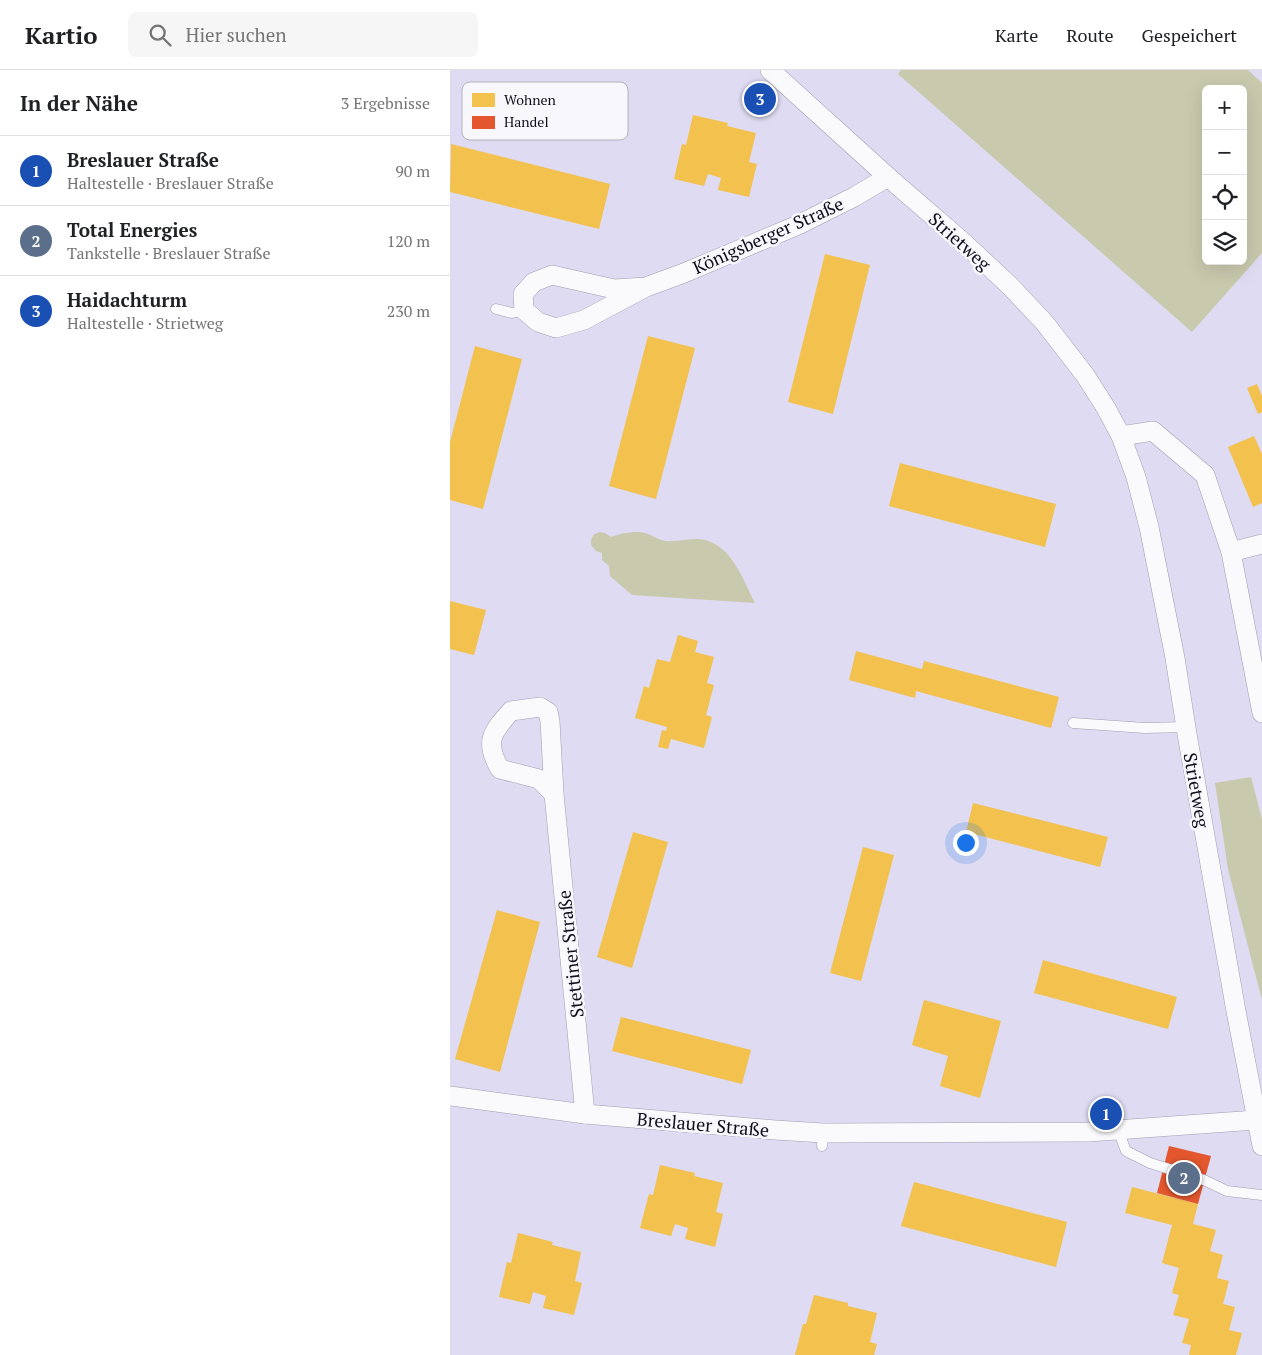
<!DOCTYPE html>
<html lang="de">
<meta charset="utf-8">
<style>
body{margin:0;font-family:"PT Serif",serif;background:#f6f6f6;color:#202124}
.controls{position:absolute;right:15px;top:15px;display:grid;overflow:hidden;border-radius:8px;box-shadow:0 5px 20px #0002}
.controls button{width:45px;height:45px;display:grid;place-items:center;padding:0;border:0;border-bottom:1px solid #e0e0e0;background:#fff;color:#202124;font:25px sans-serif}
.you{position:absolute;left:515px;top:772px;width:18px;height:18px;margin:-12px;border:4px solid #fff;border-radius:50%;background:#1a73e8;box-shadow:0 0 0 8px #1a73e833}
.badge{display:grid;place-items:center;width:32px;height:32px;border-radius:50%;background:#b45309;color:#fff;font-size:16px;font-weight:700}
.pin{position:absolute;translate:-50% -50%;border:2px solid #fff;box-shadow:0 1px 5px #0006}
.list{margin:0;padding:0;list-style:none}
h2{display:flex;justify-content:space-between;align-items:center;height:65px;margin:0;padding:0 20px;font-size:21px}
h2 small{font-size:16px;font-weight:400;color:#757577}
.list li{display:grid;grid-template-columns:32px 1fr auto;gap:15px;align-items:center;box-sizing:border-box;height:70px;padding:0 20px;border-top:1px solid #e0e0e0}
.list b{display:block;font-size:19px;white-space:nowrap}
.list p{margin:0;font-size:16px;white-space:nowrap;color:#757577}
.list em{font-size:16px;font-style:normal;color:#757577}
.icon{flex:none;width:28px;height:28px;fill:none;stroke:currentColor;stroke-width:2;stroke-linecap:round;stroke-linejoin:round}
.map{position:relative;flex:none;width:812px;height:1285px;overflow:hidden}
header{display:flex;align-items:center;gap:30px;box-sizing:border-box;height:70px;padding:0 25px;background:#fff;border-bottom:1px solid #e0e0e0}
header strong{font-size:24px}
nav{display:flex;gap:28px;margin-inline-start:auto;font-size:18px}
.search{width:350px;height:45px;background:#f6f6f6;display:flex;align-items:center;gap:12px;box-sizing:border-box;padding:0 18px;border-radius:8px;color:#757577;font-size:19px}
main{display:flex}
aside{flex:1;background:#fff}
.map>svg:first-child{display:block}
</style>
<header>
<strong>Kartio</strong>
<div class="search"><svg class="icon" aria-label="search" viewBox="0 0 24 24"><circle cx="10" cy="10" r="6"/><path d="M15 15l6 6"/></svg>Hier suchen</div>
<nav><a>Karte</a><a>Route</a><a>Gespeichert</a></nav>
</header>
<main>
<aside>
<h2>In der Nähe<small>3 Ergebnisse</small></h2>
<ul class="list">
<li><span class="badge" style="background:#1a4fb4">1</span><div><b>Breslauer Straße</b><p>Haltestelle · Breslauer Straße</p></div><em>90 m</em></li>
<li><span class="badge" style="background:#5c6f8a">2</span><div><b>Total Energies</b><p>Tankstelle · Breslauer Straße</p></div><em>120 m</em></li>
<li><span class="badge" style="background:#1a4fb4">3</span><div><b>Haidachturm</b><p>Haltestelle · Strietweg</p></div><em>230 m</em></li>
</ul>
</aside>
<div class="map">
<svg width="812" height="1285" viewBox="0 0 812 1285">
<rect width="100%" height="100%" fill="#dedbf2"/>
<g fill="#c9c9ae" fill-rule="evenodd">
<path d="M 451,0 L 798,0 L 812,13 L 812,183 L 742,262 L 448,4 ZM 756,19 L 793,19 L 793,191 L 756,191 Z"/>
<path d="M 149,462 L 155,463 L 161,467 C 173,463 186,460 198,464 C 205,467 209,470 216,471 C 227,472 236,469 247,469 C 280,470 292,508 305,533 L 182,525 L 160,506 L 159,496 L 152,490 L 152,483 L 146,481 L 141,475 C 141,468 142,465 149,462 Z"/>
<polygon points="801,707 812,749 812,930 778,799 765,713"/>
</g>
<g fill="#f2c14e">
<polygon points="243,45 278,53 277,56 306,63 299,92 307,94 299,127 268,120 271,108 258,104 254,116 224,109 232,74 236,75"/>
<polygon points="1,74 160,114 149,159 0,122"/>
<polygon points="375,184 420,195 383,344 338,332"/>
<polygon points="198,266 245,278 206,429 159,416"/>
<polygon points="25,276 72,289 33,439 0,430 0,372"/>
<polygon points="807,314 812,326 812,342 808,344 797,318"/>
<polygon points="804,366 812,384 812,433 803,437 778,377"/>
<polygon points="450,393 606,434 595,477 439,436"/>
<polygon points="0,531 36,540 24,585 0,579"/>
<polygon points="228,565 248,571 245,582 264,587 257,613 264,615 256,645 262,647 254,678 221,669 218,679 208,677 212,660 216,661 217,657 185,648 194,616 199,618 207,589 220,592"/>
<polygon points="406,581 472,599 474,591 609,627 601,658 466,621 465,628 399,610"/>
<polygon points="523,733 658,767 650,797 516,762"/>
<polygon points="183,762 218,772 182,898 147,887"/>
<polygon points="413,777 444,785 411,911 380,903"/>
<polygon points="47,840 90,852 50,1002 5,989"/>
<polygon points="593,890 727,927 718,959 584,923"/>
<polygon points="474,930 551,951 530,1028 490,1016 498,986 462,975"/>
<polygon points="171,947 301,980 292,1014 162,981"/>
<polygon points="210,1095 245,1103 244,1106 273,1113 266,1142 273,1144 265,1177 235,1169 238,1158 225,1154 221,1166 190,1158 199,1124 203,1125"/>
<polygon points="464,1112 617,1152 606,1197 451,1156"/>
<polygon points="682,1117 748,1134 743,1154 766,1160 760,1181 773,1185 767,1208 779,1211 773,1234 785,1237 779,1260 792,1263 786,1285 739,1285 741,1275 732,1273 739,1249 723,1245 729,1225 722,1223 729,1198 712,1193 722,1155 675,1143"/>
<polygon points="68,1163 103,1172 102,1175 131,1182 125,1211 132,1213 124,1245 93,1238 96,1226 83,1222 80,1234 49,1227 57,1192 61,1193"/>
<polygon points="364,1225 398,1233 398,1236 427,1243 420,1272 427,1274 424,1285 345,1285 353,1254 356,1254"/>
</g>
<polygon fill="#e4572e" points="719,1076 761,1086 748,1134 707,1123"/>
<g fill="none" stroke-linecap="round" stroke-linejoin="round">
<defs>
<g id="service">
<polyline points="46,239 62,243 74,240"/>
<polyline points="623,653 695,658 736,657"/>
<polyline points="668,1060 676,1081 700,1093 754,1110 777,1121 812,1125"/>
<polyline points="372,1076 373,1063"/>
</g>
<g id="minor">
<polyline points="320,0 438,107 514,173 559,215 594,252 635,305 656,338 671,366 686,407 699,457 725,588 737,664 786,941 812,1076"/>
<polyline points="196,217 134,250 106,258 88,252 74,240 73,224 84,212 102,205 164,219 196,217 234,203 348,155 404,127 438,107"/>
<polyline points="671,366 703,361 755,405 781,482 812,643"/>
<polyline points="781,482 812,474"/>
<path d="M 104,724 L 89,709 L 50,699 C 34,672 42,662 61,641 L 90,637 L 98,642 L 100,651 L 104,724 L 135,1044"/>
<polyline points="0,1026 135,1044 325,1060 373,1063 638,1062 806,1050"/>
</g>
</defs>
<use href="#service" stroke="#a09eaf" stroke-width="11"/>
<use href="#minor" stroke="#a09eaf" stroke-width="20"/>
<use href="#service" stroke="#fafafd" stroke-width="10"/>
<use href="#minor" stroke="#fafafd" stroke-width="19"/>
</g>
<g text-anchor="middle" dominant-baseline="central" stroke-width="5" stroke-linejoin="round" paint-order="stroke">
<g font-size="18" fill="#100e1c" stroke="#f8f8fc">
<text transform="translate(318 165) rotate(-24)">Königsberger Straße</text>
<text transform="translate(510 171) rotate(42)">Strietweg</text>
<text transform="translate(747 720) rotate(80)">Strietweg</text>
<text transform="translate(120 884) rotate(-96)">Stettiner Straße</text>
<text transform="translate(253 1054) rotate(5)">Breslauer Straße</text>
</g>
</g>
<rect x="12" y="12" width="166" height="58" rx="8" fill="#f8f8fc" stroke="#b2b2b9" stroke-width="1"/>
<rect x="22" y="23" width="23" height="14" fill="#f2c14e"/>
<rect x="22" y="46" width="23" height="13" fill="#e4572e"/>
<g font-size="14" fill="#100e1c">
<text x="54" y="35">Wohnen</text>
<text x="54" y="57">Handel</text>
</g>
</svg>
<div class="controls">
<button>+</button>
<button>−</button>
<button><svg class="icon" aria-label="locate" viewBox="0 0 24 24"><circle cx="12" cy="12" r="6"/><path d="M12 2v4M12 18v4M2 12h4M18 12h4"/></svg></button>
<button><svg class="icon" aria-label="layers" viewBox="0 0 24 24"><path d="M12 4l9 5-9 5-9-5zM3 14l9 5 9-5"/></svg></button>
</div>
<div class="you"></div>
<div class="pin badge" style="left:656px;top:1044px;background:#1a4fb4">1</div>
<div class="pin badge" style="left:734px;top:1108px;background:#5c6f8a">2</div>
<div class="pin badge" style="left:310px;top:29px;background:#1a4fb4">3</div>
</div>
</main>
